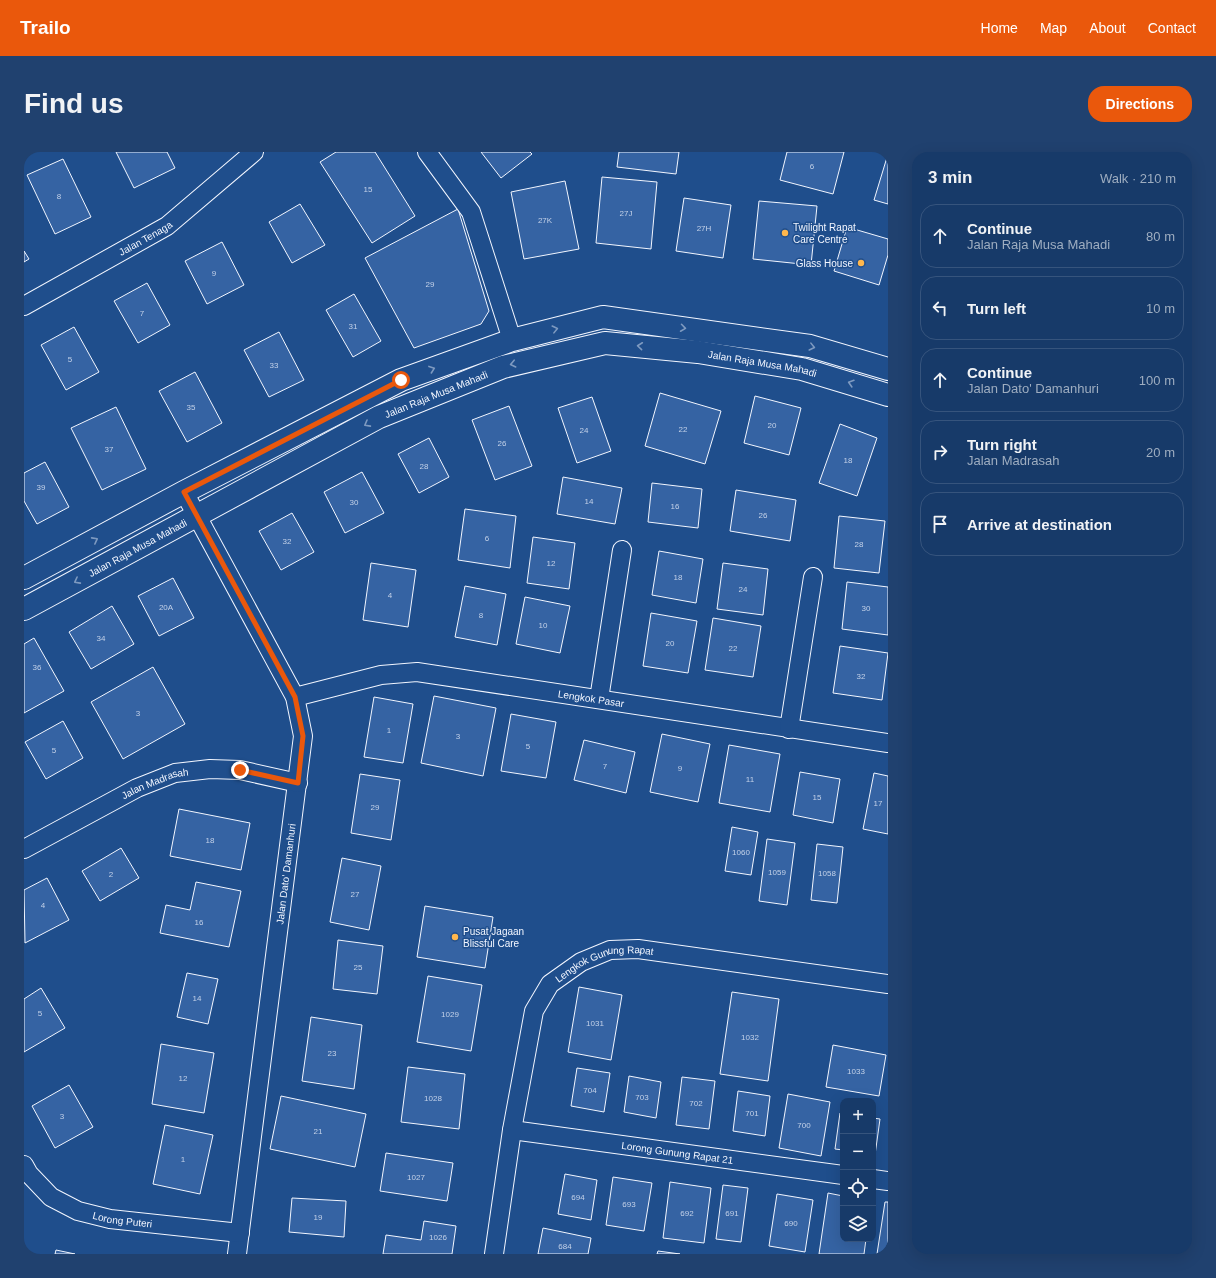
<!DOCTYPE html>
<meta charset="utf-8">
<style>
body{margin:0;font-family:Arial,sans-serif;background:#20416f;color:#f1f3f6}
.controls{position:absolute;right:12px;bottom:12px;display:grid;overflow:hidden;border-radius:8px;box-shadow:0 4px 16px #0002}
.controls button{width:36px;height:36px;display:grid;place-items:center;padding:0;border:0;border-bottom:1px solid #36547d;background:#173a69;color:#f1f3f6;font:20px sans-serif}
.stop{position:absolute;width:12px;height:12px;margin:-9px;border:3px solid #ea580c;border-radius:50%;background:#fff}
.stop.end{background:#ea580c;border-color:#fff;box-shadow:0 1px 4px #0008}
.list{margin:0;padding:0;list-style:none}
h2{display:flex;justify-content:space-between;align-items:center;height:52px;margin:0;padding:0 16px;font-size:17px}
h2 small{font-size:13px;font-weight:400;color:#9eadc0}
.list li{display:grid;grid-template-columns:26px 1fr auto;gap:12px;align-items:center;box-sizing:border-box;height:64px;margin:0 8px 8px;padding:0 8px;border:1px solid #36547d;border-radius:16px}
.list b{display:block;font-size:15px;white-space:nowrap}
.list p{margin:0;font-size:13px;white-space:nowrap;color:#9eadc0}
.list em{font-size:13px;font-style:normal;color:#9eadc0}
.icon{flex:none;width:22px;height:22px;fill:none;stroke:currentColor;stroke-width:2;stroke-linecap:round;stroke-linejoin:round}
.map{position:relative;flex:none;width:864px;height:1102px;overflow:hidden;border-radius:16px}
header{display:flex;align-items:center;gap:24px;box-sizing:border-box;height:56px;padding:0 20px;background:#ea580c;color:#fff}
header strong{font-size:19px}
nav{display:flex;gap:22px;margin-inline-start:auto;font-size:14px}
.intro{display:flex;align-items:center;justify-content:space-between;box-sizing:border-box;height:96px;padding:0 24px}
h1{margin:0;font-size:28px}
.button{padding:10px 18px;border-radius:16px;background:#ea580c;color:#fff;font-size:14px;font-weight:700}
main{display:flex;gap:24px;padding:0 24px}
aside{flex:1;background:#173a69;border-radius:16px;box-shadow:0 4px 16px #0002}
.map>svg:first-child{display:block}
</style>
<header>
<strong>Trailo</strong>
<nav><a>Home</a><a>Map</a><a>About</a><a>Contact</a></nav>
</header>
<div class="intro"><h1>Find us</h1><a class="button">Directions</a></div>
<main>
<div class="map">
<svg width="864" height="1102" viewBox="0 0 864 1102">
<rect width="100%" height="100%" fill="#1f4e8c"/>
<g fill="#3563a3" stroke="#f2f6ff">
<polygon points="92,0 143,0 151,16 110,36"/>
<polygon points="312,0 351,0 391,64 348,91 296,10"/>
<polygon points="457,0 506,0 508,2 477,26"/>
<polygon points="595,0 655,0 652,22 593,15"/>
<polygon points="763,0 820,0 809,42 756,28"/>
<polygon points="864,2 864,52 850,48"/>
<polygon points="39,7 67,65 31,82 3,23"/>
<polygon points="578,25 633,30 627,97 572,91"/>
<polygon points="541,29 555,97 500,107 487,40"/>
<polygon points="660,46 707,53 699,106 652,99"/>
<polygon points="735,49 793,54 787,113 729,107"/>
<polygon points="276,52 301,93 268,111 245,70"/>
<polygon points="434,57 465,159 457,172 390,196 341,106"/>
<polygon points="823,75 864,87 864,103 855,133 810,119"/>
<polygon points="198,90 220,133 183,152 161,109"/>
<polygon points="0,99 5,107 0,110"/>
<polygon points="123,131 146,173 114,191 90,149"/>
<polygon points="330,142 357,189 329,205 302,158"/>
<polygon points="50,175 75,220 42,238 17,193"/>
<polygon points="255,180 280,228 245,245 220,198"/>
<polygon points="171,220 198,271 163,290 135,239"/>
<polygon points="636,241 697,259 681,312 621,294"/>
<polygon points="731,244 777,256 765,303 720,291"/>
<polygon points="568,245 587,299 553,311 534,256"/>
<polygon points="485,254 508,314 471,328 448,268"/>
<polygon points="92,255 122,317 78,338 47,276"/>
<polygon points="816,272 853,286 833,344 795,331"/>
<polygon points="405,286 425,325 395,341 374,302"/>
<polygon points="21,310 45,355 13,372 0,349 0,321"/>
<polygon points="338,320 360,361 321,381 300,340"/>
<polygon points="539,325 598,336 591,372 533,362"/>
<polygon points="628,331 678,337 674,376 624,370"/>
<polygon points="712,338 772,348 766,389 706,379"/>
<polygon points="441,357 492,364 486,416 434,408"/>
<polygon points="268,361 290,400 257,418 235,379"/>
<polygon points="815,364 861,369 855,421 810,416"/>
<polygon points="509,385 551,391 545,437 503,431"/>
<polygon points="635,399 679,407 672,451 628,443"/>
<polygon points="347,411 392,418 384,475 339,468"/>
<polygon points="699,411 744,417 739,463 693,457"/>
<polygon points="149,426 170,466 135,484 114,444"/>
<polygon points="823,430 864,435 864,483 818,477"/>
<polygon points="441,434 482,442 473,493 431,485"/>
<polygon points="501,445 546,454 536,501 492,492"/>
<polygon points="88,454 110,492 67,517 45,480"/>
<polygon points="627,461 673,469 664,521 619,514"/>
<polygon points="689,466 737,474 729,525 681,518"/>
<polygon points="10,486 40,539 0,561 0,492"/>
<polygon points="816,494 864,501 858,548 809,541"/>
<polygon points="129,515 161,572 99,607 67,550"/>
<polygon points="410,544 472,556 459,624 397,611"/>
<polygon points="350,545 389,552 379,611 340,605"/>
<polygon points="487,562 532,570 522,626 477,619"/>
<polygon points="39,569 59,606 22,627 1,590"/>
<polygon points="638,582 686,592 674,650 626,640"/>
<polygon points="560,588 611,600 602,641 550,628"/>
<polygon points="705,593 756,602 746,660 695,651"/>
<polygon points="776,620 816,627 809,671 769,663"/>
<polygon points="850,621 864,624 864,682 839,677"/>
<polygon points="336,622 376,628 367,688 327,681"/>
<polygon points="155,657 226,671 217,718 146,704"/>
<polygon points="708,675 734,680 727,723 701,719"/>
<polygon points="743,687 771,691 763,753 735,749"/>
<polygon points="793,692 819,695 813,751 787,748"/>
<polygon points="97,696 115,726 76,749 58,719"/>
<polygon points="318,706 357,714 345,778 306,770"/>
<polygon points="23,726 45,768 1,791 0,738"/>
<polygon points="172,730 217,739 205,795 136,781 142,753 166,758"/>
<polygon points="401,754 469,765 461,816 393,805"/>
<polygon points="314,788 359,794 353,842 309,837"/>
<polygon points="163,821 194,827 184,872 153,865"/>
<polygon points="404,824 458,833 447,899 393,890"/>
<polygon points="555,835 598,843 587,908 544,900"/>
<polygon points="17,836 41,876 0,900 0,847"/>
<polygon points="708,840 755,847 744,929 696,922"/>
<polygon points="287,865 338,873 330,937 278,929"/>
<polygon points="137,892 190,901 180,961 128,952"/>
<polygon points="809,893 862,903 855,944 802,935"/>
<polygon points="384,915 441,922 435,977 377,970"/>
<polygon points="553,916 586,921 580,960 547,954"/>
<polygon points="605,924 637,930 632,966 600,960"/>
<polygon points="658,925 691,929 685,977 652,973"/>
<polygon points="45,933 69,975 31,996 8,954"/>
<polygon points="714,939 746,944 741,984 709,979"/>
<polygon points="764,942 806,950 797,1004 755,996"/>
<polygon points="257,944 342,962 331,1015 246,997"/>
<polygon points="816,961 819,961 819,998 811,997"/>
<polygon points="849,966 856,967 851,1003 849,1003"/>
<polygon points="141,973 189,983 176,1042 129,1032"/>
<polygon points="362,1001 429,1011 423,1049 356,1039"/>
<polygon points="541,1022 573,1028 567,1068 534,1062"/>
<polygon points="589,1025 628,1031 620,1079 582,1073"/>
<polygon points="646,1030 687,1036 680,1091 639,1086"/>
<polygon points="699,1033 724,1036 717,1090 692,1087"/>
<polygon points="804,1041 819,1044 819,1087 842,1087 840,1102 795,1102"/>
<polygon points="753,1042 789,1048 781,1100 745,1094"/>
<polygon points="268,1046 322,1049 320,1085 265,1080"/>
<polygon points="861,1050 864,1050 864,1102 853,1102"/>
<polygon points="400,1069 432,1074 428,1102 359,1102 362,1083 397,1088"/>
<polygon points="519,1076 567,1086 564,1102 514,1102"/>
<polygon points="32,1098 51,1102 31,1102"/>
<polygon points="634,1099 656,1102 633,1102"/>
</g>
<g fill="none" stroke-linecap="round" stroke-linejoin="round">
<defs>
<g id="minor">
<polyline points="403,0 447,60 488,188"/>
<path id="s1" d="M 0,154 L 143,74 L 230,0"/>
<polyline points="160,340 271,545 279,584 213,1102"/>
<path id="s2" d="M 271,545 L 357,523 L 393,520 L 864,591"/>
<polyline points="575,547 598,398"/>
<polyline points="765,577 789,425"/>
<path id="s3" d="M 0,697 L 113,636 L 151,621 L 186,617 L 216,618 L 274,631"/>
<path id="s4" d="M 488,978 L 819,1023"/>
<path id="s5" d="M 0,1013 L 5,1022 L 27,1045 L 54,1059 L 86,1067 L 216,1081"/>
<polyline points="849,1027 864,1029"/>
<path id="s6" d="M 470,1102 L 488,978 L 510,859 L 526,832 L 557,810 L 586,798 L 614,797 L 864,832"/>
</g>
<g id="secondary">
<polyline points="0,426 160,340 377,228 488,188 579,165 786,194 864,217"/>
<path id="s7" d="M 0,457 L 355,265 L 479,215 L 581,191 L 674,200 L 778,217 L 864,243"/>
</g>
</defs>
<use href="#minor" stroke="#f2f6ff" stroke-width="20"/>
<use href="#secondary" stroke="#f2f6ff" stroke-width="24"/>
<use href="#minor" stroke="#1f4e8c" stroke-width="18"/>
<use href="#secondary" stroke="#1f4e8c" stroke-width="22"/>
</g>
<defs><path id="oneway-chevron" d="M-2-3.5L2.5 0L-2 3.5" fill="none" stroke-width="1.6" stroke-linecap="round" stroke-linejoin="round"/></defs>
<g stroke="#7e9ac0">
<use href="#oneway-chevron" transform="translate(659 176) rotate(8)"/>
<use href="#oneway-chevron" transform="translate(531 177) rotate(-14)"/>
<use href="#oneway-chevron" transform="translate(616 194) rotate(-174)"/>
<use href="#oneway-chevron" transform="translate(788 195) rotate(14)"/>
<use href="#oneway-chevron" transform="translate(489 212) rotate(167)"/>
<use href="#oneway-chevron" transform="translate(408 217) rotate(-20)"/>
<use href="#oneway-chevron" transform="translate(827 231) rotate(-163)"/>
<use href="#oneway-chevron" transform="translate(343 272) rotate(151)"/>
<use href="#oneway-chevron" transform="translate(71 388) rotate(-28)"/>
<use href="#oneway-chevron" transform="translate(53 429) rotate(152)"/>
</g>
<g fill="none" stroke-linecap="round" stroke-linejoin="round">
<polyline stroke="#ea580c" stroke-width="5" points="216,618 274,631 279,584 271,545 160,340 377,228"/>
</g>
<g fill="#ffb74d" stroke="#1f4e8c" stroke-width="1.5">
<circle cx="761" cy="81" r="4"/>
<circle cx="837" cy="111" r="4"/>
<circle cx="431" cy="785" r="4"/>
</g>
<g text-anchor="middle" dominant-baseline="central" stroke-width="3" stroke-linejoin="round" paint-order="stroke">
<g font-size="8" fill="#c3d1e8">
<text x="788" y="14">6</text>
<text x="344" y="37">15</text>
<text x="35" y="44">8</text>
<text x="602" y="61">27J</text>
<text x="521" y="68">27K</text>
<text x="680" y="76">27H</text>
<text x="190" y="121">9</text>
<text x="406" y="132">29</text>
<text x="118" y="161">7</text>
<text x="329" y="174">31</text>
<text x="46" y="207">5</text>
<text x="250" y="213">33</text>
<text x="167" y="255">35</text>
<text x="748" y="273">20</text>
<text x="659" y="277">22</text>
<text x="560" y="278">24</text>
<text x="478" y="291">26</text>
<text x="85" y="297">37</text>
<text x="824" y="308">18</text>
<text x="400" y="314">28</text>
<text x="17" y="335">39</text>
<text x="565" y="349">14</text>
<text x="330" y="350">30</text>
<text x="651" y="354">16</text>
<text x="739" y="363">26</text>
<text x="463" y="386">6</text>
<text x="263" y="389">32</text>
<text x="835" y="392">28</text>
<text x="527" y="411">12</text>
<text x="654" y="425">18</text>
<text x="719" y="437">24</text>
<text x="366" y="443">4</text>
<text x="142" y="455">20A</text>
<text x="842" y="456">30</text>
<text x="457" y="463">8</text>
<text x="519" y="473">10</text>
<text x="77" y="486">34</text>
<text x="646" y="491">20</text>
<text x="709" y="496">22</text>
<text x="13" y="515">36</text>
<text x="837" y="524">32</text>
<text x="114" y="561">3</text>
<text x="365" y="578">1</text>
<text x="434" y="584">3</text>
<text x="504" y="594">5</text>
<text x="30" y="598">5</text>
<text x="581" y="614">7</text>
<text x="656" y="616">9</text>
<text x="726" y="627">11</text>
<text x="793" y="645">15</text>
<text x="854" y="651">17</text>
<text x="351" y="655">29</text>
<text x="186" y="688">18</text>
<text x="717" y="700">1060</text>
<text x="753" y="720">1059</text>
<text x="803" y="721">1058</text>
<text x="87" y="722">2</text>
<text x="331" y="742">27</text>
<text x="19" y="753">4</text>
<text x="175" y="770">16</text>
<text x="334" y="815">25</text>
<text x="173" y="846">14</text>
<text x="16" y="861">5</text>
<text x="426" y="862">1029</text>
<text x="571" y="871">1031</text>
<text x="726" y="885">1032</text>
<text x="308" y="901">23</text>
<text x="832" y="919">1033</text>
<text x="159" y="926">12</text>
<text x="566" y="938">704</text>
<text x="618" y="945">703</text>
<text x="409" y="946">1028</text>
<text x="672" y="951">702</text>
<text x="728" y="961">701</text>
<text x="38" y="964">3</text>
<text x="780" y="973">700</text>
<text x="294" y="979">21</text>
<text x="159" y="1007">1</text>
<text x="392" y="1025">1027</text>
<text x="554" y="1045">694</text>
<text x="605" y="1052">693</text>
<text x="663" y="1061">692</text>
<text x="708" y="1061">691</text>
<text x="294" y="1065">19</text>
<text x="767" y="1071">690</text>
<text x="414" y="1085">1026</text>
<text x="541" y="1094">684</text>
</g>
<g font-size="10" fill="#f2f6ff" stroke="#1f4e8c" text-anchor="start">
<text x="769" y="75">Twilight Rapat<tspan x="769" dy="12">Care Centre</tspan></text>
<text x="829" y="111" text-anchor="end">Glass House</text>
<text x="439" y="779">Pusat Jagaan<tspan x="439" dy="12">Blissful Care</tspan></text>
</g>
<g font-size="10" fill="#f2f6ff" stroke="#1f4e8c">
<text stroke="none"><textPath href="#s1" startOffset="139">Jalan Tenaga</textPath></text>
<text stroke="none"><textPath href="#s7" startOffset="801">Jalan Raja Musa Mahadi</textPath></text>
<text stroke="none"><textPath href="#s7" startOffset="465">Jalan Raja Musa Mahadi</textPath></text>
<text stroke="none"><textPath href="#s7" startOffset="129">Jalan Raja Musa Mahadi</textPath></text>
<text stroke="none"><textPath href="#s2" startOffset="301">Lengkok Pasar</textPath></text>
<text stroke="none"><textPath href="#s3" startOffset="147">Jalan Madrasah</textPath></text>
<text transform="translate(262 722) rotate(-83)">Jalan Dato' Damanhuri</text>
<text stroke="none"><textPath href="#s6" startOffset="338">Lengkok Gunung Rapat</textPath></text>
<text stroke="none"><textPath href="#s4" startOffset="167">Lorong Gunung Rapat 21</textPath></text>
<text stroke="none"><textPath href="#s5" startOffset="118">Lorong Puteri</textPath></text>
</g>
</g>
</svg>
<div class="controls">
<button>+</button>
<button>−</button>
<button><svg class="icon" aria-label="locate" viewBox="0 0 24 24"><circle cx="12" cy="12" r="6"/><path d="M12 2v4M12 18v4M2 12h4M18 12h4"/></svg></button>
<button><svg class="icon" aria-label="layers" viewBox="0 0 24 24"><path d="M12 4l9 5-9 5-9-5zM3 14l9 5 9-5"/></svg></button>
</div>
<div class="stop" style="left:377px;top:228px"></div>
<div class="stop end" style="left:216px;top:618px"></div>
</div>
<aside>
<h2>3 min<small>Walk · 210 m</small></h2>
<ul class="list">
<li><svg class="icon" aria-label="ahead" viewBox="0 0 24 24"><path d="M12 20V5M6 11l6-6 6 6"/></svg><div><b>Continue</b><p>Jalan Raja Musa Mahadi</p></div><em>80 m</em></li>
<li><svg class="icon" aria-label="left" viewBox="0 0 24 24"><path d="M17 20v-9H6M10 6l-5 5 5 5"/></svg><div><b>Turn left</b></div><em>10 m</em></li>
<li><svg class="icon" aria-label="ahead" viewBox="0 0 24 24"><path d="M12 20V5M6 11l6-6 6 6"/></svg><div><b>Continue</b><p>Jalan Dato' Damanhuri</p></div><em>100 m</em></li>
<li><svg class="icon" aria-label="right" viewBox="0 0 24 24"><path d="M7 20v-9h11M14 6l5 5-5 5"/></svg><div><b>Turn right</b><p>Jalan Madrasah</p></div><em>20 m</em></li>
<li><svg class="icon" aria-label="arrive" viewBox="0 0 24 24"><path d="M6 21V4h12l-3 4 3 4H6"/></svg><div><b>Arrive at destination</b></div></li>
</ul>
</aside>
</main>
